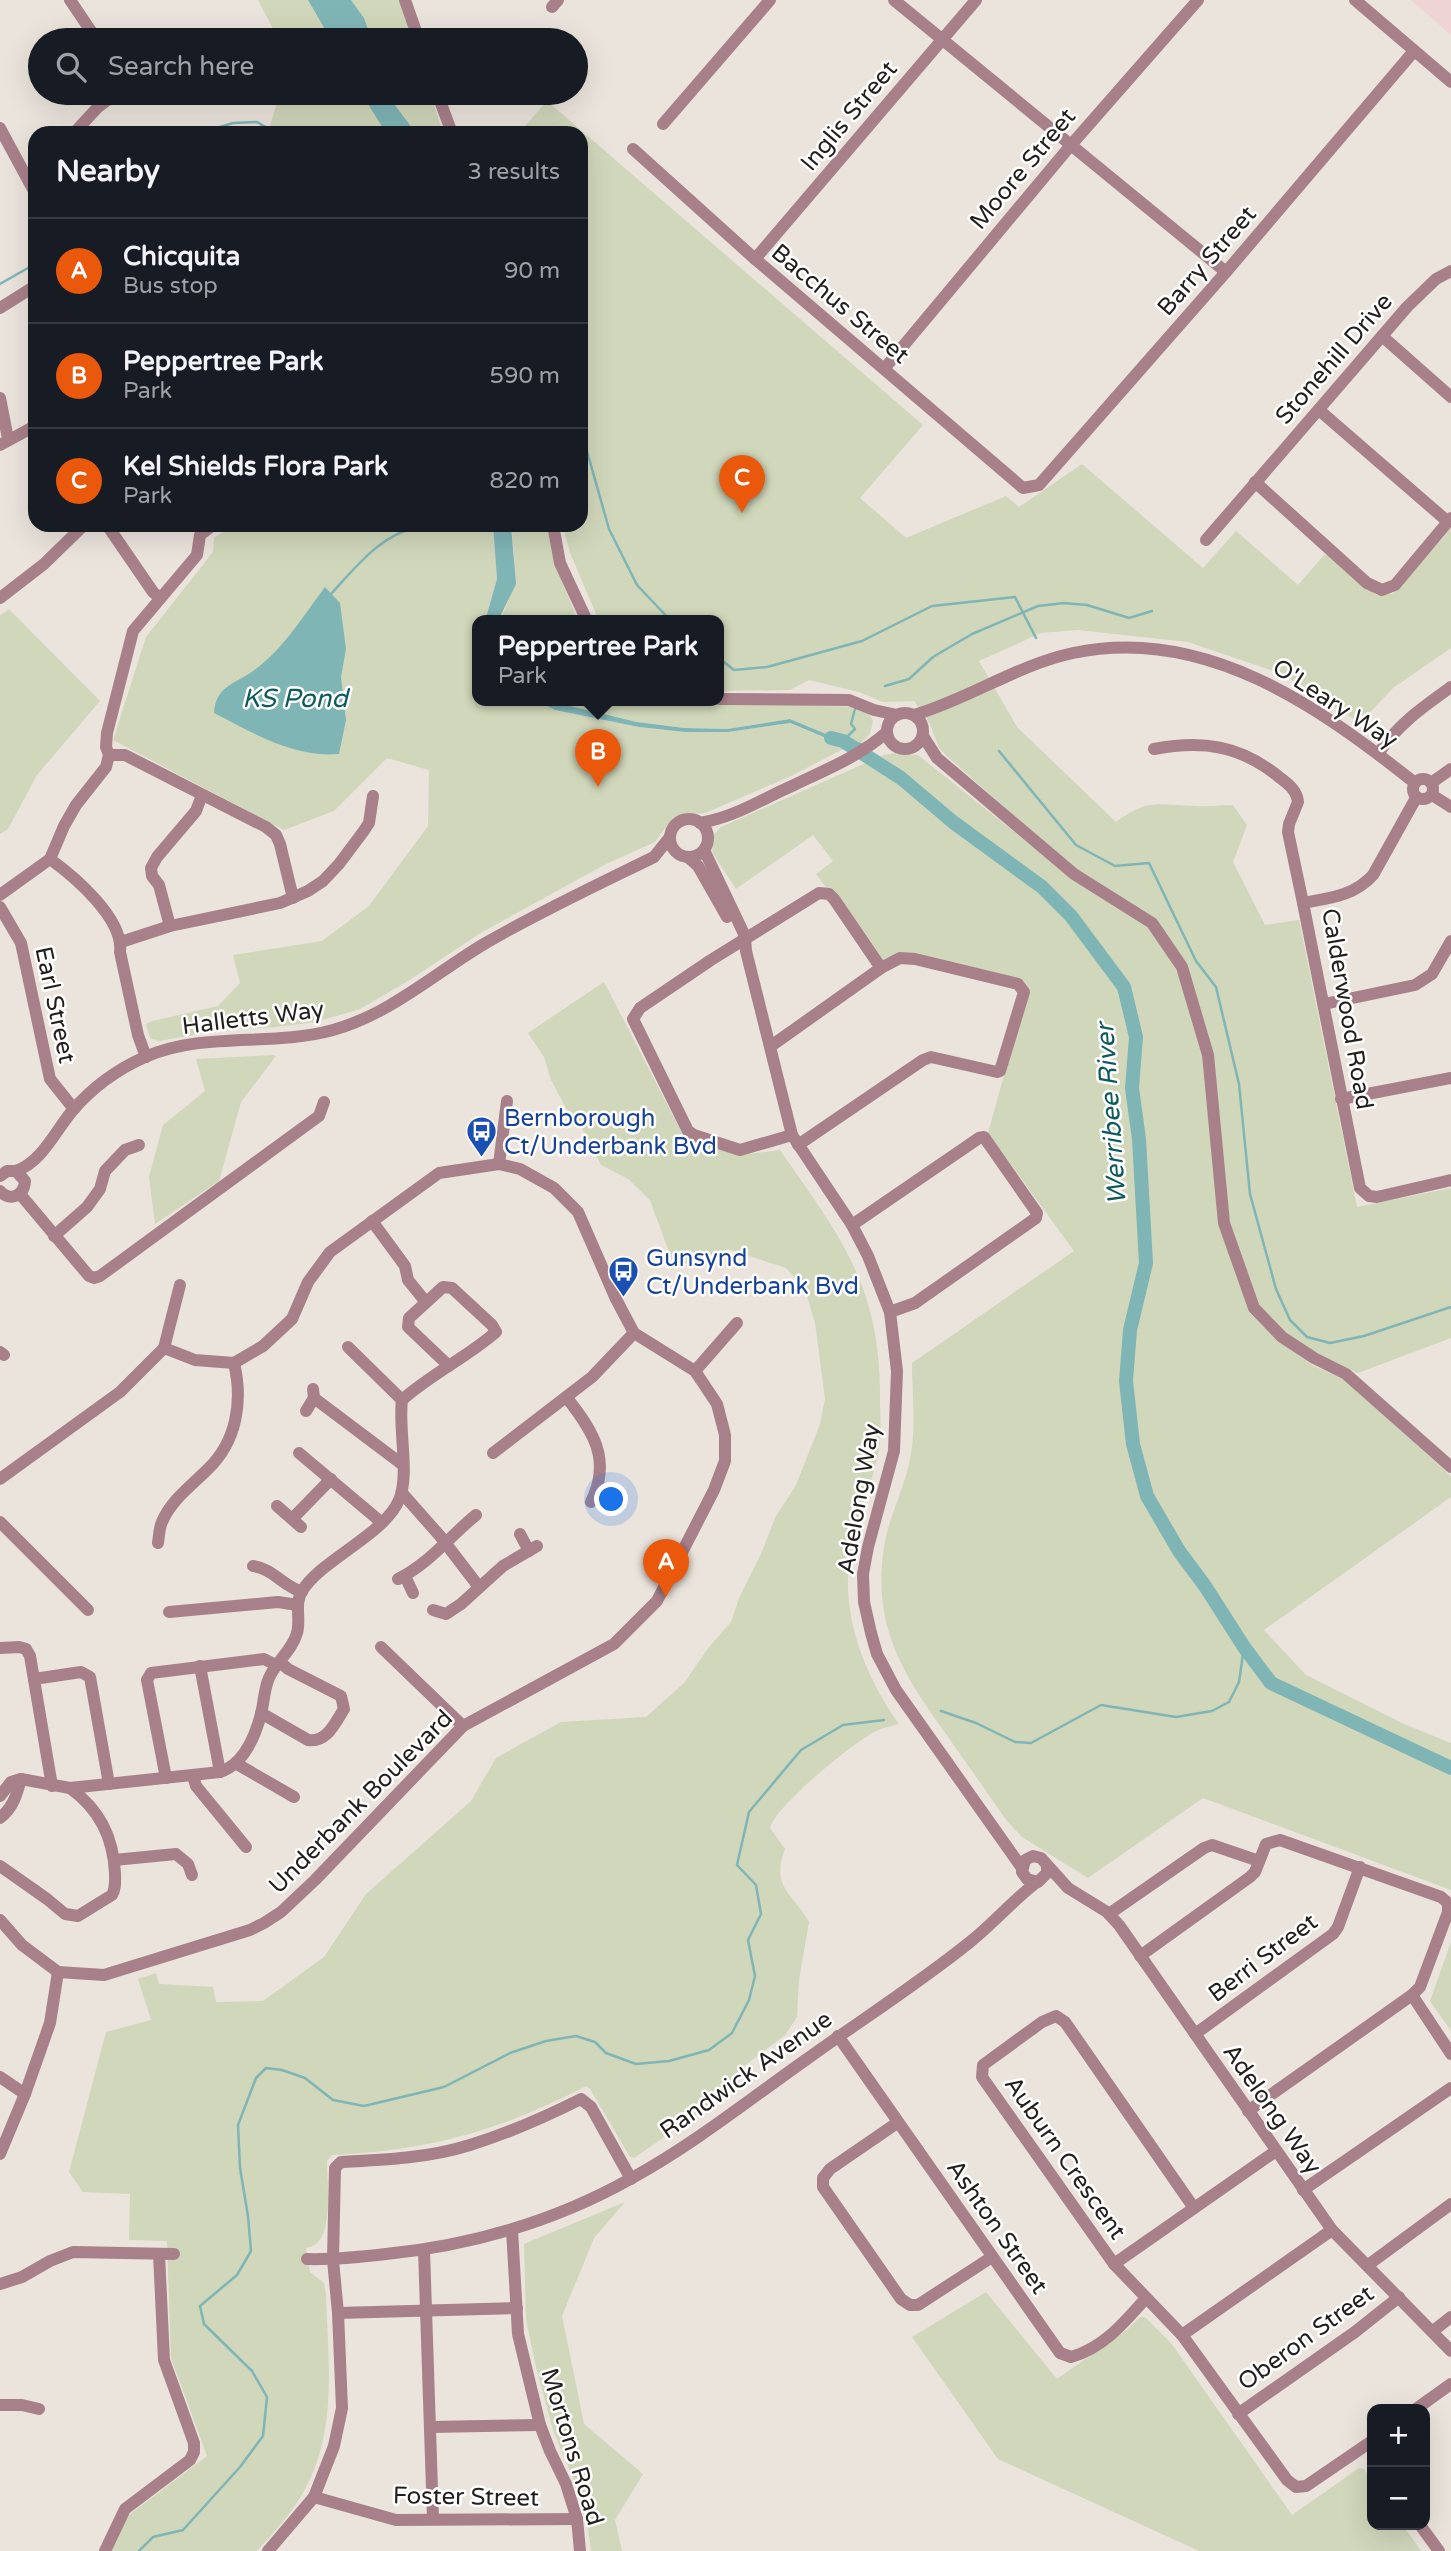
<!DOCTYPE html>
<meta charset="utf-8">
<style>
body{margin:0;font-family:"Varela Round",sans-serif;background:#242831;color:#f1f3f6}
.controls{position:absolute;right:21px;bottom:21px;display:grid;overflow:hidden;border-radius:14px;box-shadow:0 7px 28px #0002}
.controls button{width:63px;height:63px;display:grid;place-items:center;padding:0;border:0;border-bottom:2px solid #363941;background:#171b24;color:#f1f3f6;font:35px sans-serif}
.you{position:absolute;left:612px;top:1500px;width:24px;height:24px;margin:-18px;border:5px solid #fff;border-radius:50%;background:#1a73e8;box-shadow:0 0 0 10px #1a73e833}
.badge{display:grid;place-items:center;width:46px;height:46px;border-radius:50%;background:#ea580c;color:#fff;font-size:23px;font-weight:700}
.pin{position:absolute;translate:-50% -58px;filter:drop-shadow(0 2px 4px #0008)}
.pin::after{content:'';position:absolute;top:37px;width:24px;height:21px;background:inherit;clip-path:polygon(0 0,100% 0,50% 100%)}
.popup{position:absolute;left:472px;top:615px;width:252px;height:91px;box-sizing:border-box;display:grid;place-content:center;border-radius:14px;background:#171b24;filter:drop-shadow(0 2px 5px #0005);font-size:23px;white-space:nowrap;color:#9ea1a6}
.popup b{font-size:26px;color:#f1f3f6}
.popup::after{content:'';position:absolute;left:50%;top:100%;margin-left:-14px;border:14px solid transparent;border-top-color:#171b24}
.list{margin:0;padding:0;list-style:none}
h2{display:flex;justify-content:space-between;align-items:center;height:91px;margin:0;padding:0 28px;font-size:30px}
h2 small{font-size:23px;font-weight:400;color:#9ea1a6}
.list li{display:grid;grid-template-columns:46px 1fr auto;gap:21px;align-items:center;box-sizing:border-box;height:105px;padding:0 28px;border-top:2px solid #363941}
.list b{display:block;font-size:26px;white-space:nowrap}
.list p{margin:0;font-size:23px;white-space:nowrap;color:#9ea1a6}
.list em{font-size:23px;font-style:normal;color:#9ea1a6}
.icon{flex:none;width:38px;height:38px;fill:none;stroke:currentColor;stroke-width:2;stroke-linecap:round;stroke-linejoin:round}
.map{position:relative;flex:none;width:1451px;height:2551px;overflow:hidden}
.search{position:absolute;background:#171b24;box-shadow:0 7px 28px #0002;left:28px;top:28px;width:560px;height:77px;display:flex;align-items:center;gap:18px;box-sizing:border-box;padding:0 24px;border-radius:38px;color:#9ea1a6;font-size:26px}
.panel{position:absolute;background:#171b24;box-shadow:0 7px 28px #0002;left:28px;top:126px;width:560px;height:406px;border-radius:21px}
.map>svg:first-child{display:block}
</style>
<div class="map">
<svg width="1451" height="2551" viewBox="0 0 1451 2551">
<rect width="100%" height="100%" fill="#ebe4dc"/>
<polygon fill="#efd4d5" points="1411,0 1451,0 1451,35"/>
<g fill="#d0d7ba">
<polygon points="258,0 308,0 331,40 279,40"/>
<polygon points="351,0 402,0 413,40 372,40 364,18"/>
<polygon points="280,93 361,93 386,133 276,133 269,129"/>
<polygon points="386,93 430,93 443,133 416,133"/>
<path d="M 547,101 L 923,425 L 860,498 L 906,538 L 1006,496 L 1019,507 L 1082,464 L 1203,568 L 1236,531 L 1298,585 L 1324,555 L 1329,555 L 1376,595 L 1393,594 L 1451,528 L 1451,648 L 1393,688 L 1360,723 L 1282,674 L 1188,642 L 1078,630 L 1041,633 L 979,661 L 1017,727 L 1116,822 C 1149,798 1158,805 1194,806 C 1207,807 1220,805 1233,805 L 1247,825 L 1233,862 L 1265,925 L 1299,920 L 1357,1207 L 1451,1188 L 1451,1338 L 1358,1373 L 1321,1356 L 1285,1334 L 1257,1307 L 1228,1219 L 1212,1052 L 1156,921 L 1076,871 L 948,757 L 939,748 L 930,724 L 914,701 L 883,702 L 859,692 L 809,680 L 790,690 L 719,691 L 719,621 L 599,621 L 571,555 L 562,525 L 581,525 L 581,133 L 519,133 Z"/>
<polygon points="234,525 493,525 497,579 485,621 477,621 477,701 536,701 555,710 639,727 685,732 728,732 789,723 831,740 851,745 789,777 705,813 685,815 668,824 655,842 606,864 482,932 408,981 360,1009 316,1022 276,1027 221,1030 159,1041 150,1038 146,1024 152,1021 218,1006 240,983 233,955 322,941 369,906 428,826 429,770 387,758 334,811 284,830 113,740 146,637 213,552 214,538"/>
<path d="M 511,525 L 547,525 L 554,561 L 578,621 L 499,621 C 517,587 516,562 511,525 Z"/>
<polygon points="9,609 100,701 37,775 8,829 0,834 0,615"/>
<polygon points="549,701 670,701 851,707 867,710 873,721 870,734 861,743 833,737 790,719 727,729 684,728 637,722"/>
<path d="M 896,753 L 918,755 L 1071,877 L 1149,927 L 1178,973 L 1202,1056 L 1219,1224 L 1249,1312 L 1278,1341 L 1314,1366 L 1345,1380 L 1451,1476 L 1451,1497 L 1264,1630 L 1306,1675 L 1404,1724 L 1451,1743 L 1451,1890 L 1203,1798 L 1088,1878 L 1022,1837 L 1007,1821 C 987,1792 966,1763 946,1734 C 902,1673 872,1625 884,1547 C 889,1515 906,1486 911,1454 C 916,1425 912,1393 912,1363 L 1074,1251 L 988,1133 L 1027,992 L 924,956 L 883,963 L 816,874 L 833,861 L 813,835 L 736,889 L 713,854 L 711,838 L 721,827 L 884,755 Z"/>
<path d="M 604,982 L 682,1133 L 693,1141 L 739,1155 L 780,1150 C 842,1239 881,1287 880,1400 C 880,1416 882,1433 879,1448 C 875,1476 862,1503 855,1529 C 835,1600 859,1667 899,1724 C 893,1726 885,1727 878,1730 C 856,1740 775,1806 770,1828 L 785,1849 C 771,1888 791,1891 809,1922 L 799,1980 L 797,2017 L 785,2035 L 743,2067 L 734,2081 L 734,2089 L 634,2158 L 630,2157 L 590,2089 L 586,2086 C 500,2131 429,2150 332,2155 L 327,2161 C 327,2181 333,2231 316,2244 C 313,2246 309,2247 306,2248 L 310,2272 L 324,2283 L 326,2295 C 328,2362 338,2430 304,2491 C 292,2513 274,2532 257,2551 L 109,2551 L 129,2515 L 207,2456 L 171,2358 L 167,2241 L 129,2240 L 130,2194 L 83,2192 L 69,2172 L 106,2032 L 151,2020 L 138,1979 L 156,1973 L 159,1984 L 213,1987 L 216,2002 L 263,2001 L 324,1957 L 366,1894 L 471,1801 L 496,1758 L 561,1722 L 646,1717 L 684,1683 L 709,1647 L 731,1622 L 739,1598 L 761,1554 L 775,1518 L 796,1485 L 820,1424 L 825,1399 L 815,1323 L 805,1289 L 786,1268 L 728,1249 L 687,1264 L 673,1263 L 650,1200 L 628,1179 L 601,1165 L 583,1130 L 567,1110 L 551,1080 L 544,1057 L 528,1033 Z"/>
<polygon points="273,1055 276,1056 241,1102 219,1181 155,1224 149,1177 163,1125 205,1091 196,1059"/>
<polygon points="1451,1942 1451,2031 1430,2001"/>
<polygon points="625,2202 594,2238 562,2316 584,2424 643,2474 615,2520 622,2551 591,2551 585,2507 553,2430 536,2367 526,2319 524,2244"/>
<polygon points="986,2292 1057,2379 1128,2329 1140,2317 1145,2317 1171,2343 1292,2515 1359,2468 1364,2469 1372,2481 1372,2525 1403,2525 1421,2551 1199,2551 998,2459 912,2337"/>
</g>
<g fill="#80b5b6">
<polygon points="308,0 351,0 364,18 372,40 331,40"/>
<polygon points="361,93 386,93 416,133 386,133"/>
<polygon points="493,525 511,525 516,584 498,621 485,621 497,579"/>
<path d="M 325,587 L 340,603 L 346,649 L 341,677 L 346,720 L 339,754 C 294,758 253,733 214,713 C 216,686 233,685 253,671 C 283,650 303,616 325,587 Z"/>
<polygon points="537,701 549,701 637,722 684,728 727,729 790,719 833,737 867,744 865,748 831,740 790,723 728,732 685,732 639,727 555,710"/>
</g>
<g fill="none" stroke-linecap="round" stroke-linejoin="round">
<g stroke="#80b5b6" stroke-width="2.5">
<polyline points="200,133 233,123 257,122 276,133"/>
<polyline points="0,284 35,264"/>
<polyline points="581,430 609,529 637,585 671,621"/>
<path d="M 331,594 C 355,568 381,534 418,527"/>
<polyline points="719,658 734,670 767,667 862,641 932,606 1015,597 1036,638"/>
<polyline points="885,686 909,679 933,657 972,634 1038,606 1064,603 1087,605 1129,618 1152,611"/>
<polyline points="843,741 855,729 851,724 855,709"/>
<polyline points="999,751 1076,845 1115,866 1149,863 1196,961 1216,987 1239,1084 1250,1194 1276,1289 1290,1320 1307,1337 1330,1343 1364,1336 1451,1307"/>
<polyline points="941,1711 976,1723 1015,1742 1031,1743 1101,1705 1176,1717 1212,1711 1229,1702 1239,1682 1244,1647"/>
<polyline points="139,2551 153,2537 183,2530 240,2467 263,2436 267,2397 252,2371 204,2324 200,2306 237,2275 251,2251 248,2216 240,2168 238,2125 256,2078 266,2068 282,2070 305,2078 333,2100 364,2106 444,2087 510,2053 546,2041 576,2036 595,2042 606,2053 636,2064 669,2061 709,2050 732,2033 749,2000 755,1976 748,1940 761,1914 756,1885 737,1865 749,1812 801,1750 843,1725 884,1720"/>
</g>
<polyline stroke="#80b5b6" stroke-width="14" points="831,738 843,741 901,778 953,822 1042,887 1071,916 1124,987 1136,1037 1132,1088 1139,1139 1146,1263 1130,1330 1126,1381 1133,1444 1147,1496 1179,1551 1205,1586 1244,1647 1271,1683 1451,1768"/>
<g stroke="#a8808a" stroke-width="12">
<polyline points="70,0 97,40"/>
<polyline points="405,0 419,40"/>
<polyline points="894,0 1226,272"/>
<polyline points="1355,0 1451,82"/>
<polyline points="552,7 558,0"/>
<polyline points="437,93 452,133"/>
<polyline points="663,124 770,0"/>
<polyline points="0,128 35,193"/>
<polyline points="74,133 98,107 117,93"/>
<polyline points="633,149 755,259 1023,488 1039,485 1226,272 1414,51"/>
<polyline points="755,259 976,0"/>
<polyline points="0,308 35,286"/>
<polyline points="1382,336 1451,397"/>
<polyline points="884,369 1071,145 1198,0"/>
<polyline points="0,398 8,439"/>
<polyline points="1319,410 1447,521"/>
<polyline points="0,445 35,426"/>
<polyline points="1255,482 1367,583 1382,590 1395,585 1451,518"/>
<polyline points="107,525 153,592 160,598"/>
<polyline points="553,525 560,563 587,621"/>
<polyline points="1206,540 1407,307 1436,279 1451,271"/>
<polyline points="0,598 44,564 84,525"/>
<polyline points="719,699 849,700 874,710 897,715"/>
<circle cx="905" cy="731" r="18"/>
<path d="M 914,715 C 969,699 1017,665 1073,653 C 1204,625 1318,706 1415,783"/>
<polyline points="923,736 937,758 1074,874 1152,923 1182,967 1208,1055 1224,1223 1254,1308 1282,1337 1314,1358 1346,1374 1451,1467"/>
<path d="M 1154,749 C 1202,740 1240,745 1279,777 C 1288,784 1297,790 1298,802 L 1289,824 L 1288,832 L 1303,903"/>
<path d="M 1378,754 C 1397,725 1423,707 1451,687"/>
<polyline points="109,755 125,755 266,827 276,835 280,844 293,898"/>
<circle cx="1423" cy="789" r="10"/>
<polyline points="1431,783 1451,769"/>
<polyline points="1432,795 1451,807"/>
<path d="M 1416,798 L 1373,875 C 1354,896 1330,898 1303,903 L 1360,1188 L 1369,1196 L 1377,1197 L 1451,1180"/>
<circle cx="689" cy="838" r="19"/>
<path d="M 700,823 C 735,817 760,800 792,786 C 825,770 860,756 887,732"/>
<polyline points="704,850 745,936 746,951 792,1135 852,1225 868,1256 890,1312 897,1371 894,1451 868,1547 863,1574 864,1602 871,1633 877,1654 896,1690 1022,1868"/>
<polyline points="688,857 698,866 727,917"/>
<path d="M 50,859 C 75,877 124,919 120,952 L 138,1035 L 146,1057"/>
<polyline points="0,895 50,859 64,826 76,805 106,767 109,755 106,747 107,733 133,631 197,555 200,535 213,525"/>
<polyline points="0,907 21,943 50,1079 74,1109"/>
<polyline points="170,926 159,885 152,876 151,868 157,857 196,811 202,795"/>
<polyline points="121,942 170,926 280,903 308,891 323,881 339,864 363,832 369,823 373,796"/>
<polyline points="1324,1004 1415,985 1432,974 1451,941"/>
<polyline points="771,1046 881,968 900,958 915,959 1018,984 1024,992 1000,1071 997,1072 931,1057 923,1060 798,1145"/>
<polyline points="1341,1099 1451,1078"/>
<polyline points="792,1135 740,1150 694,1135 688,1131 633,1019 640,1008 711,960 819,893 829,894 834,899 881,968"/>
<polyline points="499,1164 507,1101"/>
<path d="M 16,1171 C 43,1161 55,1131 73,1110 C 92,1088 118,1069 145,1057 C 204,1031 272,1047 333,1030 C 390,1014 434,974 484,944 C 539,912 597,885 654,857 L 670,837"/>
<path d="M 0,1176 L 7,1171 L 16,1171 L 25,1181 C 24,1196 10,1202 0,1191"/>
<polyline points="20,1194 89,1276 94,1278 100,1276 319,1116 324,1102"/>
<polyline points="372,1221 405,1266 408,1280 425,1301"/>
<polyline points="852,1225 979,1138 984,1137 1037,1213 1036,1218 915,1303 890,1312"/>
<polyline points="54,1236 87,1207 100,1189 105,1171 125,1150 139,1145"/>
<polyline points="348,1347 402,1400"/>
<polyline points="164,1348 180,1285"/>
<polyline points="0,1352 4,1355"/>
<polyline points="695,1371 737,1323"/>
<polyline points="314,1398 403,1465"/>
<path d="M 567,1398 C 593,1431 612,1460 591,1502"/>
<polyline points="306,1411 314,1398 313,1389"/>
<polyline points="299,1453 381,1522"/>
<polyline points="493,1453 592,1377 634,1333"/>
<polyline points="0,1479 120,1392 164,1348 195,1360 234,1363 263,1346 292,1319 308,1282 330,1252 439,1173 499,1164 520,1169 554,1188 578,1212 616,1299 634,1333 695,1371 717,1404 725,1435 725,1461 714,1490 657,1601 614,1644 463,1726 315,1880 281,1912 264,1923 250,1930 104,1975 58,1972 22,1945 0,1920"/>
<polyline points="402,1493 440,1536 479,1587"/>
<polyline points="277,1506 301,1527"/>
<polyline points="293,1518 331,1479"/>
<polyline points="0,1522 88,1610"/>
<polyline points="520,1534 529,1551"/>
<path d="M 158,1543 C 159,1537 159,1528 162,1522 C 171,1500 192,1485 208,1469 C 237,1441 243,1401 234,1363"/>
<path d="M 253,1566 C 273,1569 283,1586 302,1592"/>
<polyline points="405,1576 413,1593"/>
<path d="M 398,1579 C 429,1564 450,1536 476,1515"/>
<polyline points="433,1610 446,1614 461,1604 503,1566 537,1546"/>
<polyline points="169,1612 278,1602 298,1605"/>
<polyline points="381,1647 463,1726"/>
<polyline points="0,1648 19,1647 26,1649 30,1656 52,1786"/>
<polyline points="200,1666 220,1772"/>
<polyline points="34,1679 81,1672 90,1677 109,1784"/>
<path d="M 261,1713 L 308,1740 C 327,1743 335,1723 344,1709 L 341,1696 L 288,1669 L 280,1662"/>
<polyline points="237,1764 294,1797"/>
<polyline points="193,1776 196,1786 246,1847"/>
<polyline points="166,1778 147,1680 151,1673 264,1659 276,1665"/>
<path d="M 0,1796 L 11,1782 L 21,1779 L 70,1788 L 220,1772 C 244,1764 255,1737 261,1714 C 264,1702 264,1689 269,1678 C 276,1661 292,1651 297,1633 C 301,1619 294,1604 302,1591 C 322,1559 384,1535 399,1500 C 410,1475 398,1428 402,1400 C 431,1374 466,1358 496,1332 L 492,1325 L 452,1288 L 443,1287 L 409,1318 L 408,1327 L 449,1366"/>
<path d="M 0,1818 C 13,1808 17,1794 21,1779"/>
<polyline points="114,1860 176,1854 188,1864 192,1875"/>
<polyline points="1047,1865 1047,1873 1038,1882 1027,1879 1022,1872 1025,1860 1033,1856 1041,1858 1068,1888 1107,1912 1119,1925 1332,2230 1451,2351"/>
<path d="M 0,1866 L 47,1899 L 65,1914 L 78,1916 L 112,1895 C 116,1888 115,1881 115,1873 C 113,1837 100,1810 70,1788"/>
<polyline points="1109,1914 1204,1848 1212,1845 1259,1861"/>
<polyline points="1140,1956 1250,1877 1255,1872 1266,1844 1280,1840 1441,1897 1448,1903 1448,1912 1420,1987 1412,1995 1248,2111"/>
<polyline points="1412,1995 1451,2054"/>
<polyline points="1195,2034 1333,1934 1338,1927 1360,1867"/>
<path d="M 838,2036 L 1060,2353 L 1071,2357 C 1103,2348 1124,2323 1146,2298"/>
<polyline points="0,2077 25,2094"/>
<polyline points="897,2123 830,2169 823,2178 823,2187 901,2299 910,2305 918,2305 992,2257"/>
<polyline points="1276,2151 1114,2264 1182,2335 1287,2480 1296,2487 1306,2486 1372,2441"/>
<polyline points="0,2154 25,2094 50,2023 58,1972"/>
<polyline points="1303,2190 1451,2088"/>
<polyline points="512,2230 518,2334 540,2425 550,2451 566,2484 577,2519 580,2551"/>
<polyline points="424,2250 433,2519"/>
<path d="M 307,2259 C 334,2260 360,2257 386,2254 C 473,2245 556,2221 632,2178 C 694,2144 750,2099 807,2059 C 861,2020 918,1984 970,1942 C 994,1923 1013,1900 1037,1882"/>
<polyline points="1114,2264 982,2077 983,2065 1042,2022 1056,2016 1065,2022 1194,2208"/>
<polyline points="1368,2265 1451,2204"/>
<polyline points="0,2284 22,2277 50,2261 73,2252 174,2254"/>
<path d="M 517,2308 L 338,2313 L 333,2260 L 335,2168 L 341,2162 C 384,2160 429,2158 470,2145 C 509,2133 545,2117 581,2099 L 591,2107 L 631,2179"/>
<polyline points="1433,2331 1451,2317"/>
<polyline points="1182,2335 1332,2230"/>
<polyline points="0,2405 22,2405 39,2409"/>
<polyline points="1416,2409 1451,2384"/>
<polyline points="1238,2414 1355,2332 1399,2297"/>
<polyline points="431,2427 540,2425"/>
<polyline points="314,2497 396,2520 577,2519"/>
<polyline points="1420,2525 1439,2551"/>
<polyline points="105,2551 125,2509 190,2460 194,2452 194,2443 164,2360 159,2254"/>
<polyline points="268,2551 314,2497 334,2446 342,2408 338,2313"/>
</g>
</g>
<defs>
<symbol id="bus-pin" viewBox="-11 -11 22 30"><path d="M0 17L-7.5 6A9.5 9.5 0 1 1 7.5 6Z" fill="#1a4fb4" stroke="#fff"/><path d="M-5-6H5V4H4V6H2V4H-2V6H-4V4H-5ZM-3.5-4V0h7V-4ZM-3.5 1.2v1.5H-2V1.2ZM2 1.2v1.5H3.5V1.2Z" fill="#fff"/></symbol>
</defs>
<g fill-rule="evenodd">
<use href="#bus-pin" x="464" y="1114" width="35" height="47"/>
<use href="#bus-pin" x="606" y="1254" width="35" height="47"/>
</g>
<g text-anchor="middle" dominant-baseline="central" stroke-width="5" stroke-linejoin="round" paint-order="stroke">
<g font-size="24" fill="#211e1b" stroke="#fff">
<text transform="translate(849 116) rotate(-50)">Inglis Street</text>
<text transform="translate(1023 169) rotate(-50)">Moore Street</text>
<text transform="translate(1207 261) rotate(-49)">Barry Street</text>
<text transform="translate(840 304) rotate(40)">Bacchus Street</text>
<text transform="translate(1334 359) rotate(-49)">Stonehill Drive</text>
<text transform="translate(1335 704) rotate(33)">O'Leary Way</text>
<text transform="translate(55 1005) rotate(78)">Earl Street</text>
<text transform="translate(1347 1009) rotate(80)">Calderwood Road</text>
<text transform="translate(253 1018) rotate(-7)">Halletts Way</text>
<text transform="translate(859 1499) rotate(-80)">Adelong Way</text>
<text transform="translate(361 1802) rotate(-45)">Underbank Boulevard</text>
<text transform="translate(1263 1958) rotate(-37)">Berri Street</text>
<text transform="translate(746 2075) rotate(-35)">Randwick Avenue</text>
<text transform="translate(1272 2109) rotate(55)">Adelong Way</text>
<text transform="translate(1065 2158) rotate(55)">Auburn Crescent</text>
<text transform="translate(997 2227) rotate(55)">Ashton Street</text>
<text transform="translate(1306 2338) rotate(-36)">Oberon Street</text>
<text transform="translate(572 2447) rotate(73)">Mortons Road</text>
<text transform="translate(466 2497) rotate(1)">Foster Street</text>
</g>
<g font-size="24" fill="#164399" stroke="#fff" text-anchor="start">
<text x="504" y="1118">Bernborough<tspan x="504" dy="28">Ct/Underbank Bvd</tspan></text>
<text x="646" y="1258">Gunsynd<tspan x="646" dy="28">Ct/Underbank Bvd</tspan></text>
</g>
<g font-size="26" font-style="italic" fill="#0e5a5d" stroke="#fff">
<text x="295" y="698">KS Pond</text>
<text transform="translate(1111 1114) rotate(-94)">Werribee River</text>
</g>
</g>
</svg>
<div class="controls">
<button>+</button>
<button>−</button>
</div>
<div class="you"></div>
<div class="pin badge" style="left:666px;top:1597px">A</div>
<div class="pin badge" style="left:598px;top:787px">B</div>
<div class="popup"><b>Peppertree Park</b>Park</div>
<div class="pin badge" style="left:742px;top:513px">C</div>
<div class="search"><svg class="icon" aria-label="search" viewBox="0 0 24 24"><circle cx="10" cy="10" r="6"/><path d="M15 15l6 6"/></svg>Search here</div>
<section class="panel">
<h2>Nearby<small>3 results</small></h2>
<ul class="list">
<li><span class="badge">A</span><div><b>Chicquita</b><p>Bus stop</p></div><em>90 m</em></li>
<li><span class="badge">B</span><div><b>Peppertree Park</b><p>Park</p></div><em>590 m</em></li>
<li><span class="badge">C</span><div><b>Kel Shields Flora Park</b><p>Park</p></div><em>820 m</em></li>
</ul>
</section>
</div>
